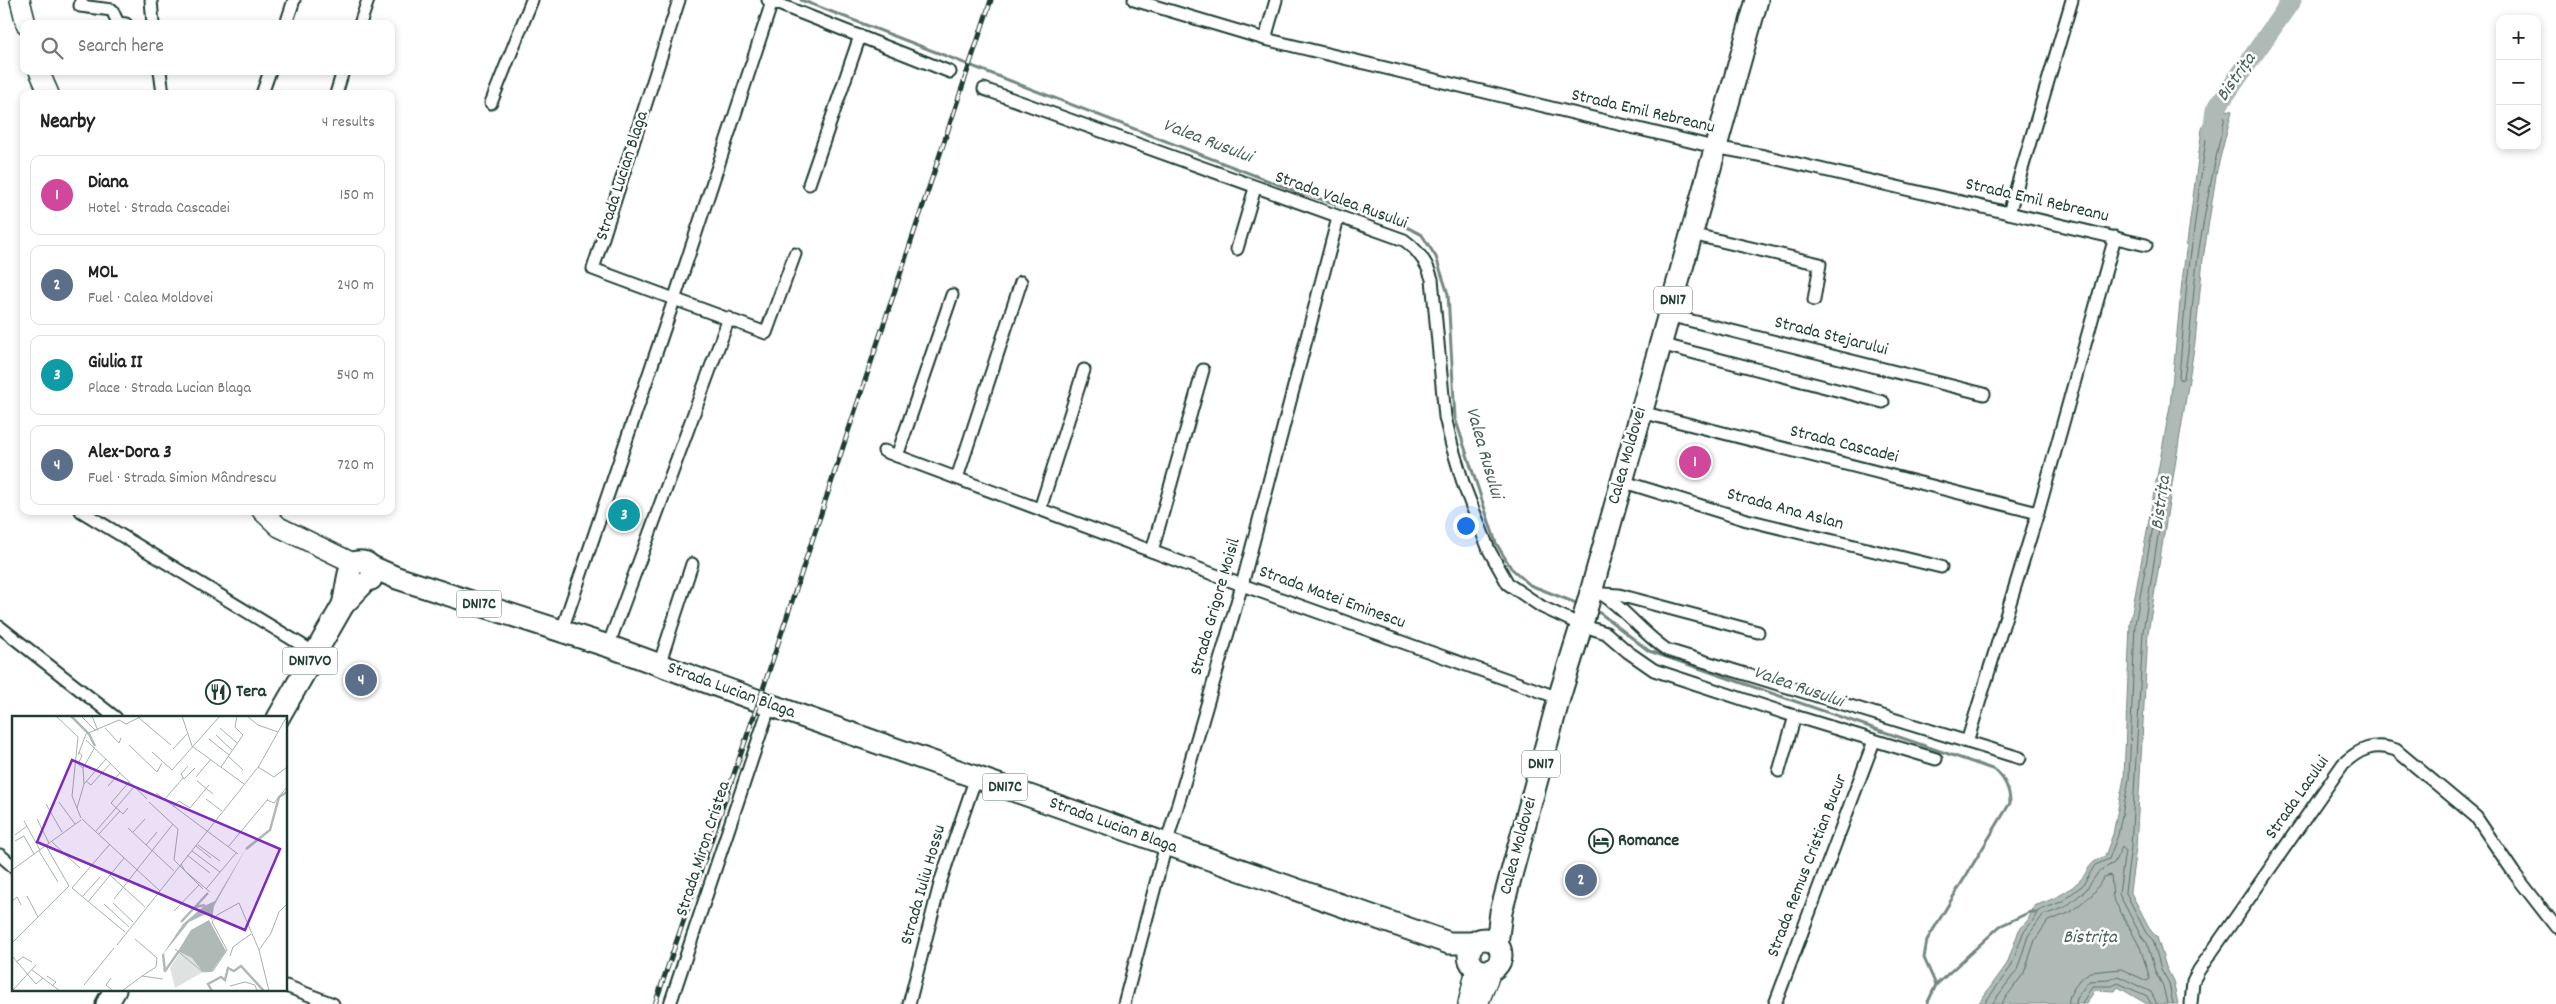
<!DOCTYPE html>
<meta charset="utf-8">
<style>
body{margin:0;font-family:Dekko,sans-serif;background:#f2f2f2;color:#222}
.controls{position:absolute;right:15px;top:15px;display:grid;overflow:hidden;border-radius:10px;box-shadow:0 2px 8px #0003}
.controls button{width:45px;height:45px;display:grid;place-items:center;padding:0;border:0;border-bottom:1px solid #e0e0e0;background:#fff;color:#222;font:25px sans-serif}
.you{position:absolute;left:1465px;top:525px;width:18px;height:18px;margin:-12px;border:4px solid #fff;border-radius:50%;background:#1a73e8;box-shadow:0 0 0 8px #1a73e833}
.badge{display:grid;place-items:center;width:32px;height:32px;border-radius:50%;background:#1f3d34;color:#fff;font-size:16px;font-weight:700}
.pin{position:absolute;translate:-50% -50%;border:2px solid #fff;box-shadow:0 1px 5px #0006}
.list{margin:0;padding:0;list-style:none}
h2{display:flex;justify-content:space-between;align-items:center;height:65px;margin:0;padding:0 20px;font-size:21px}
h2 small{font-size:16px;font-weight:400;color:#767676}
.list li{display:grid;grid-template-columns:32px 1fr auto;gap:15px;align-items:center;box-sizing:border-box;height:80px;margin:0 10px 10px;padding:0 10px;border:1px solid #e0e0e0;border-radius:10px}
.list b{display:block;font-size:19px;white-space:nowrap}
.list p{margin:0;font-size:16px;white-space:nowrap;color:#767676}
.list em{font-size:16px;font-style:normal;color:#767676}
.icon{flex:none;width:28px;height:28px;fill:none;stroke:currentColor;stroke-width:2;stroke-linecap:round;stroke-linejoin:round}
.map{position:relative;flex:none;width:2556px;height:1004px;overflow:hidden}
.search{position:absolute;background:#fff;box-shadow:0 2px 8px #0003;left:20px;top:20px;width:375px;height:55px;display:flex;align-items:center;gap:12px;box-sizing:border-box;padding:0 18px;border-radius:10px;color:#767676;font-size:19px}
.panel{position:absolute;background:#fff;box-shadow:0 2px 8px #0003;left:20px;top:90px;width:375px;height:425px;border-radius:10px}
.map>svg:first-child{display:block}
</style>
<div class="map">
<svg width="2556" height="1004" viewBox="0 0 2556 1004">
<rect width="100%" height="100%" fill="#fff"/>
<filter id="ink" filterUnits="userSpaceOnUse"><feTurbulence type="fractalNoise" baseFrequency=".02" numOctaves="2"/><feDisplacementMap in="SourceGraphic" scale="10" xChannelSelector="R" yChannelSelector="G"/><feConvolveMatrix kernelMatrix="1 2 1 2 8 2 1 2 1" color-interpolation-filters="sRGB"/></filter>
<g filter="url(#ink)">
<path fill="#afbab7" stroke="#758883" d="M 2211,107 L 2232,111 L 2217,170 L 2203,259 L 2195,342 L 2148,633 L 2136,848 L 2130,891 L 2151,931 L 2157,937 L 2166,967 L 2173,981 L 2178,1004 L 2147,1004 L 2118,987 L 2115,991 L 2095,990 L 2086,1004 L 1978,1004 L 2007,964 L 2019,930 L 2028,920 L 2034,906 C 2051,900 2064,895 2077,883 C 2091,871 2085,864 2105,856 L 2113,834 L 2124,778 L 2130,623 L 2170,406 L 2182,281 L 2202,129 Z"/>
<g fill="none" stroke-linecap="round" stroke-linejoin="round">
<g stroke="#596f68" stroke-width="1">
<path d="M 2216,113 L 2225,117 C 2214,164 2205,210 2198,256 C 2192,297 2191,338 2184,378 L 2181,380 L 2179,377 L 2187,282 L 2207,131 L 2213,115 Z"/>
<polyline points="1984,1004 2011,967 2023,933 2032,922 2038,911 2061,902 2083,885 2095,865 2109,859 2118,835 2129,779 2135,624 2161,483 2164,482 2166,485 2143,632 2131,847 2125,891 2146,933 2153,940 2161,969 2169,983 2173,1004"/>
<polyline points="1992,1004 2017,970 2028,936 2043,915 2064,908 2086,890 2099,871 2114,863 2122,847 2125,850 2119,894 2141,936 2147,943 2155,971 2163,986 2167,1004"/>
<polyline points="2001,1004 2024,973 2035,940 2048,921 2069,913 2093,894 2104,877 2111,875 2113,898 2140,947 2150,979 2147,981 2121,969 2090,972 2079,980 2070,995 2068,1004"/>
<polyline points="2076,1004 2077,997 2089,981 2109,980 2118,976 2151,992 2157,1004"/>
<polyline points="2082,1004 2092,986 2112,986 2118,983 2147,996 2151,1004"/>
</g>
<g stroke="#758883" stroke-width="3">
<polyline points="801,0 1295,191 1403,225 1422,235 1436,257 1448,294 1455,418 1496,543 1511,568 1530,585 1581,605"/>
<path d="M 1593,610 L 1600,613 L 1649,651 L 1995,770 C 2005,779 2010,790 2010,803 L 1927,940 L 1924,958 L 1936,985"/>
<polyline points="1927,1004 1936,985 2000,926 2030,912 2036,912"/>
</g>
<polyline stroke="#afbab7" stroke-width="19" points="2212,132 2215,110 2292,0"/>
<defs>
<g id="street">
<polyline points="81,0 80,6 112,10 118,23 126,24"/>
<polyline points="151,0 153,24"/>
<polyline points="679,0 593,269 766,333 795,254"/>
<polyline points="768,0 950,72"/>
<polyline points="1134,0 1265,39 1714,147 1764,156 2146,245"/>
<polyline points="286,24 294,0"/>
<polyline points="360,24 368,0"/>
<polyline points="1265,39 1276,0"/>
<polyline points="160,71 163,94"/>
<path d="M 984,89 L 1404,240 C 1418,250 1427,262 1432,279 L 1445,417 L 1452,446 L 1464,486 L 1489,550 L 1508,584 L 1542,607 L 1581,625 L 1606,633 L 1628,652 L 1654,670 L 1791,715 L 1936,759"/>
<polyline points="262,94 270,71"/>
<polyline points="336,94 343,71"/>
<polyline points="491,103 532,0"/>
<polyline points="809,184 860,36"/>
<polyline points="2009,213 2072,0"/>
<polyline points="1691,234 1820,264 1814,300"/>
<polyline points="1237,249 1255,188"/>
<polyline points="1668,315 1984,394"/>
<polyline points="1660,344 1883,402"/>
<polyline points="1641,412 2038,513"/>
<polyline points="884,451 1242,585 1559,698"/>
<polyline points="897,456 952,295"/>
<polyline points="957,478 1021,282"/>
<polyline points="1621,481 1747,520 1941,567"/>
<polyline points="1040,509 1084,370"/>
<polyline points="81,511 315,653"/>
<polyline points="1152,551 1203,370"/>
<path d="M 1592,589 C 1619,601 1641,633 1667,650 L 2020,758"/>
<polyline points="1603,594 1619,595 1758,632"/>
<polyline points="0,627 116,718"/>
<polyline points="562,630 674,300 772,2"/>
<polyline points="608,646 729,318"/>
<polyline points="659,665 692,564"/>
<polyline points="1967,742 2039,509 2115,237"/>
<polyline points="1779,771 1795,716"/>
<polyline points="0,855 14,867"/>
<polyline points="286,986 333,1004"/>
<polyline points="670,1004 770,705"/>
<polyline points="909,1004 941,880 976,777"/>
<polyline points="1124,1004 1166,845 1242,585 1338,218"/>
<polyline points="1775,1004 1874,741"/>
<path d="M 2191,1004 L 2193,981 L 2199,970 L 2343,764 C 2359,749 2375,742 2396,750 L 2476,817 L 2514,873 L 2556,927"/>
</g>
<g id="primary">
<polyline points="20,0 26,24"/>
<polyline points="39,71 49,94"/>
<polyline points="262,511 279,527 353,563"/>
<polyline points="1468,1004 1476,968"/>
<polyline points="1478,1004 1492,969"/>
</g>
<g id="highway">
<polyline points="372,567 397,578 608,646 770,705 1449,943 1474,943"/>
<path d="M 343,605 C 346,594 348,570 353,563 C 362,560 370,562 373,572 L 371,579"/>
<polyline points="278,718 343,605 363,584"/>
<circle cx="1485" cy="955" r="16"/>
<polyline points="1497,944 1501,912 1559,698 1584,617 1757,0"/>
<polyline points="107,1004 115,990"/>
</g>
</defs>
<use href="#street" stroke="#1f3d34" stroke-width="15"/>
<use href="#primary" stroke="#1f3d34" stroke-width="22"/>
<use href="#highway" stroke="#1f3d34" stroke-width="25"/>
<use href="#street" stroke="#fff" stroke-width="11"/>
<use href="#primary" stroke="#fff" stroke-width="19"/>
<use href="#highway" stroke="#fff" stroke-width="21"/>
<defs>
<polyline id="rail" points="655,1004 759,701 991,0"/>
</defs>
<use href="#rail" stroke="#1f3d34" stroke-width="5"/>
<use href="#rail" stroke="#fff" stroke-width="3" stroke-dasharray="9" stroke-linecap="butt"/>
</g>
</g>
<defs>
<symbol id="restaurant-ring" viewBox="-11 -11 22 22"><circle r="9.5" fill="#fff" stroke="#1f3d34" stroke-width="1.5"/><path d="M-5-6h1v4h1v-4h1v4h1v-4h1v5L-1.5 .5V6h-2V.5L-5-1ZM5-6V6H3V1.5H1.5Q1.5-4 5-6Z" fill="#1f3d34"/></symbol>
<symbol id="hotel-ring" viewBox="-11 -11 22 22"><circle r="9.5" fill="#fff" stroke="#1f3d34" stroke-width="1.5"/><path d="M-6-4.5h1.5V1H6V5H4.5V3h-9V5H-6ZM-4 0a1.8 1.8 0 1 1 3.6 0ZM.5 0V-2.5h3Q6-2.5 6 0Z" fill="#1f3d34"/></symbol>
</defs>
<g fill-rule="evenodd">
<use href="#restaurant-ring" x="204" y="678" width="28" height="28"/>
<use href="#hotel-ring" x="1587" y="827" width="28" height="28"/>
</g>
<g text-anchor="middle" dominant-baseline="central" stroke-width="5" stroke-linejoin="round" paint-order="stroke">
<g fill="#fff" stroke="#627771" stroke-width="1">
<rect x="1654" y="286.5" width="38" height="27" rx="4"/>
<rect x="456.5" y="590.5" width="45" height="27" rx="4"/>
<rect x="282.5" y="647.5" width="55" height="27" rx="4"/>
<rect x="1522" y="750.5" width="38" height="27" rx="4"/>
<rect x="982.5" y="773.5" width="45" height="27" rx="4"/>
</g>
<g font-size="16" font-weight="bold" fill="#1f3d34">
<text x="1673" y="300">DN17</text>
<text x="479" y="604">DN17C</text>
<text x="310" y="661">DN17VO</text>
<text x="1541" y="764">DN17</text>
<text x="1005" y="787">DN17C</text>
</g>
<g font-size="18" fill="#1f3d34" stroke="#fff">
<text transform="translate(1643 112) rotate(13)">Strada Emil Rebreanu</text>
<text transform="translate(623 176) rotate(-72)">Strada Lucian Blaga</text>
<text transform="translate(1341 201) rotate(20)">Strada Valea Rusului</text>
<text transform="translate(2037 201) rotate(13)">Strada Emil Rebreanu</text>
<text transform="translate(1831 337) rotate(14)">Strada Stejarului</text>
<text transform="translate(1844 445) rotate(14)">Strada Cascadei</text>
<text transform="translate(1628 456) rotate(-74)">Calea Moldovei</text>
<text transform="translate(1785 510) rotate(15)">Strada Ana Aslan</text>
<text transform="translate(1332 598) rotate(20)">Strada Matei Eminescu</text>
<text transform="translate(1216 607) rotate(-74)">Strada Grigore Moisil</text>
<text transform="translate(731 691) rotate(20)">Strada Lucian Blaga</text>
<text transform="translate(2298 798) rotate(-55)">Strada Lacului</text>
<text transform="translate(1113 826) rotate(20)">Strada Lucian Blaga</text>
<text transform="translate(1519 846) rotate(-75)">Calea Moldovei</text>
<text transform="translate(704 849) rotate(-72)">Strada Miron Cristea</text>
<text transform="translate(1808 866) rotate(-69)">Strada Remus Cristian Bucur</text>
<text transform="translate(924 885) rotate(-74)">Strada Iuliu Hossu</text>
</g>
<g font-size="18" font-weight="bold" fill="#1f3d34" stroke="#fff" text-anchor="start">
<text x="236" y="692">Tera</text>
<text x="1618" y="841">Romance</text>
</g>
<g font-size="19" font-style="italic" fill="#4a625b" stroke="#fff">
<text transform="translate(2237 78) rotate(-55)">Bistrița</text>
<text transform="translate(1207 142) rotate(21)">Valea Rusului</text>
<text transform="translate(1483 453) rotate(74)">Valea Rusului</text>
<text transform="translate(2162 503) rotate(-82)">Bistrița</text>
<text transform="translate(1798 688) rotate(19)">Valea Rusului</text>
<text x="2090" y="938">Bistrița</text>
</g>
</g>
<g transform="translate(12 716)">
<rect width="275" height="275" fill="#fff"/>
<path d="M 169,235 L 183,244 L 191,256 L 163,272 L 158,252 Z" fill="#dee3e2"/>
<path d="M 236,129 L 202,190 L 200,204 L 196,197 L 177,206 L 149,241 L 171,208 L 192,190 L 203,185 ZM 197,204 L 214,235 L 200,255 L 190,255 L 180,242 L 166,235 L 179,214 Z" fill="#afbab7"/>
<path fill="none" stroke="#afbab7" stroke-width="2.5" d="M 59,0 L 77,18 L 83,30M 234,133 L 258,114 L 267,81 L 275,76M 183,191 L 196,177M 169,206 L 183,191 L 193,189M 151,238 L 153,256M 153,255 L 167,235M 200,275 L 196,268 L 209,261 L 213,264 L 216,252 L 222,255 L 229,250 L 252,275"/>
<path fill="none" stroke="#a5b1ae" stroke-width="1" d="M 44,0 L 66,21 L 60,80 L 69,102M 69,0 L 84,15M 80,0 L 86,15M 170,0 L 180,30 L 232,68M 235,0 L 246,9 L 266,16M 127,2 L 159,29M 107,4 L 114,8 L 130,0M 93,12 L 107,27 L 109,22M 208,12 L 225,27M 204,19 L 220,34M 197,23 L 217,39M 74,24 L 135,83M 117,29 L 145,56 L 150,47M 161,33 L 175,18M 67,36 L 70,40 L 66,48 L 71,52 L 83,31M 140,36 L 160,54 L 208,0M 66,39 L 74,18 L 107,4M 216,40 L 231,54M 176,50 L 169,58 L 172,63 L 183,52M 209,51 L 231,19 L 223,11 L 225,0M 246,51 L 262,61 L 275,51M 71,52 L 72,68M 184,61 L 199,43M 74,65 L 79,69 L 99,47M 185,65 L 201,78M 96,70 L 108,57M 144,77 L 226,138M 194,83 L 210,95M 152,84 L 171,62M 255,84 L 262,87 L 275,71M 47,86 L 63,108M 137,86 L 166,113 L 162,144 L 191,173M 34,88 L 50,116M 161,91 L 167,85 L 178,92 L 197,69M 65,92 L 72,68 L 94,43M 116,92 L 111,98 L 99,87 L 117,66M 25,103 L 37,127M 70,103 L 148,175 L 247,50 L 275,0M 12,105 L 28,134M 116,112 L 162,155M 84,115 L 122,71M 121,116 L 133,103M 87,118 L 108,95M 3,119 L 15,110M 3,125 L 12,120 L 22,138M 40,126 L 68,152M 98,128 L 60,172 L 113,216M 134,129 L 145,116M 186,129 L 208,145M 184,130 L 199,142M 216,131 L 256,83M 27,135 L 46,166M 180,135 L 208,156M 175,139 L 198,157M 169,148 L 173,155 L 198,176M 0,154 L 69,104M 98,159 L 133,191M 194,173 L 224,137M 15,180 L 26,201M 70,181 L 88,161M 102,183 L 161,108M 0,185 L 5,181 L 9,189M 76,186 L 112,142M 101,187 L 121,206M 92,188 L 117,211M 162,195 L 187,169M 123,223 L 145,242 L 144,251 L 130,260M 0,227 L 57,170 L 34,130M 105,229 L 148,175M 163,233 L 191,256 L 201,255 L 215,234 L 200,206 L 205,199 L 227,187 L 247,234M 0,240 L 24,268 L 31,262M 218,240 L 221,231 L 239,218M 4,246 L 11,241 L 20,246M 20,254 L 48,275M 35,260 L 44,266 L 41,269M 99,262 L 94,269 L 101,275M 72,269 L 102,232M 218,270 L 233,266 L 243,269 L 245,275M 1,274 L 24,249M 110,275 L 130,260 L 151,263M 257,275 L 247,234 L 259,217 L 267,196 L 275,188"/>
<path fill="#7b2cbf" fill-opacity="0.15" stroke="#7b2cbf" stroke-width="2.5" d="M 60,44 L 268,133 L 233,214 L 25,126 Z"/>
<rect width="275" height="275" fill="none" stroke="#1f3d34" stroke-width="2.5"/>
</g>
</svg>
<div class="controls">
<button>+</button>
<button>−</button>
<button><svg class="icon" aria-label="layers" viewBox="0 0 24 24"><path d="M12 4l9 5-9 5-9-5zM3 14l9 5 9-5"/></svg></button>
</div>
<div class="you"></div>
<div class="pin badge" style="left:1695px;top:462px;background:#d1479c">1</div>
<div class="pin badge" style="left:1581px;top:880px;background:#5c6f8a">2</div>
<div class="pin badge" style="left:624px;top:515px;background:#0f9aa8">3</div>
<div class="pin badge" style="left:361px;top:680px;background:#5c6f8a">4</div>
<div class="search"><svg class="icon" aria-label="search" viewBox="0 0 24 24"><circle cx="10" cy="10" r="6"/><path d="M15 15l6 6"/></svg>Search here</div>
<section class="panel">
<h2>Nearby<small>4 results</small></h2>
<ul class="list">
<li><span class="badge" style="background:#d1479c">1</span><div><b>Diana</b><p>Hotel · Strada Cascadei</p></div><em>150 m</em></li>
<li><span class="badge" style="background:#5c6f8a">2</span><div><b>MOL</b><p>Fuel · Calea Moldovei</p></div><em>240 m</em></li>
<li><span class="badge" style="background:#0f9aa8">3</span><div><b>Giulia II</b><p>Place · Strada Lucian Blaga</p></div><em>540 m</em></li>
<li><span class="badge" style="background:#5c6f8a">4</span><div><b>Alex-Dora 3</b><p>Fuel · Strada Simion Mândrescu</p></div><em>720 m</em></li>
</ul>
</section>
</div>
